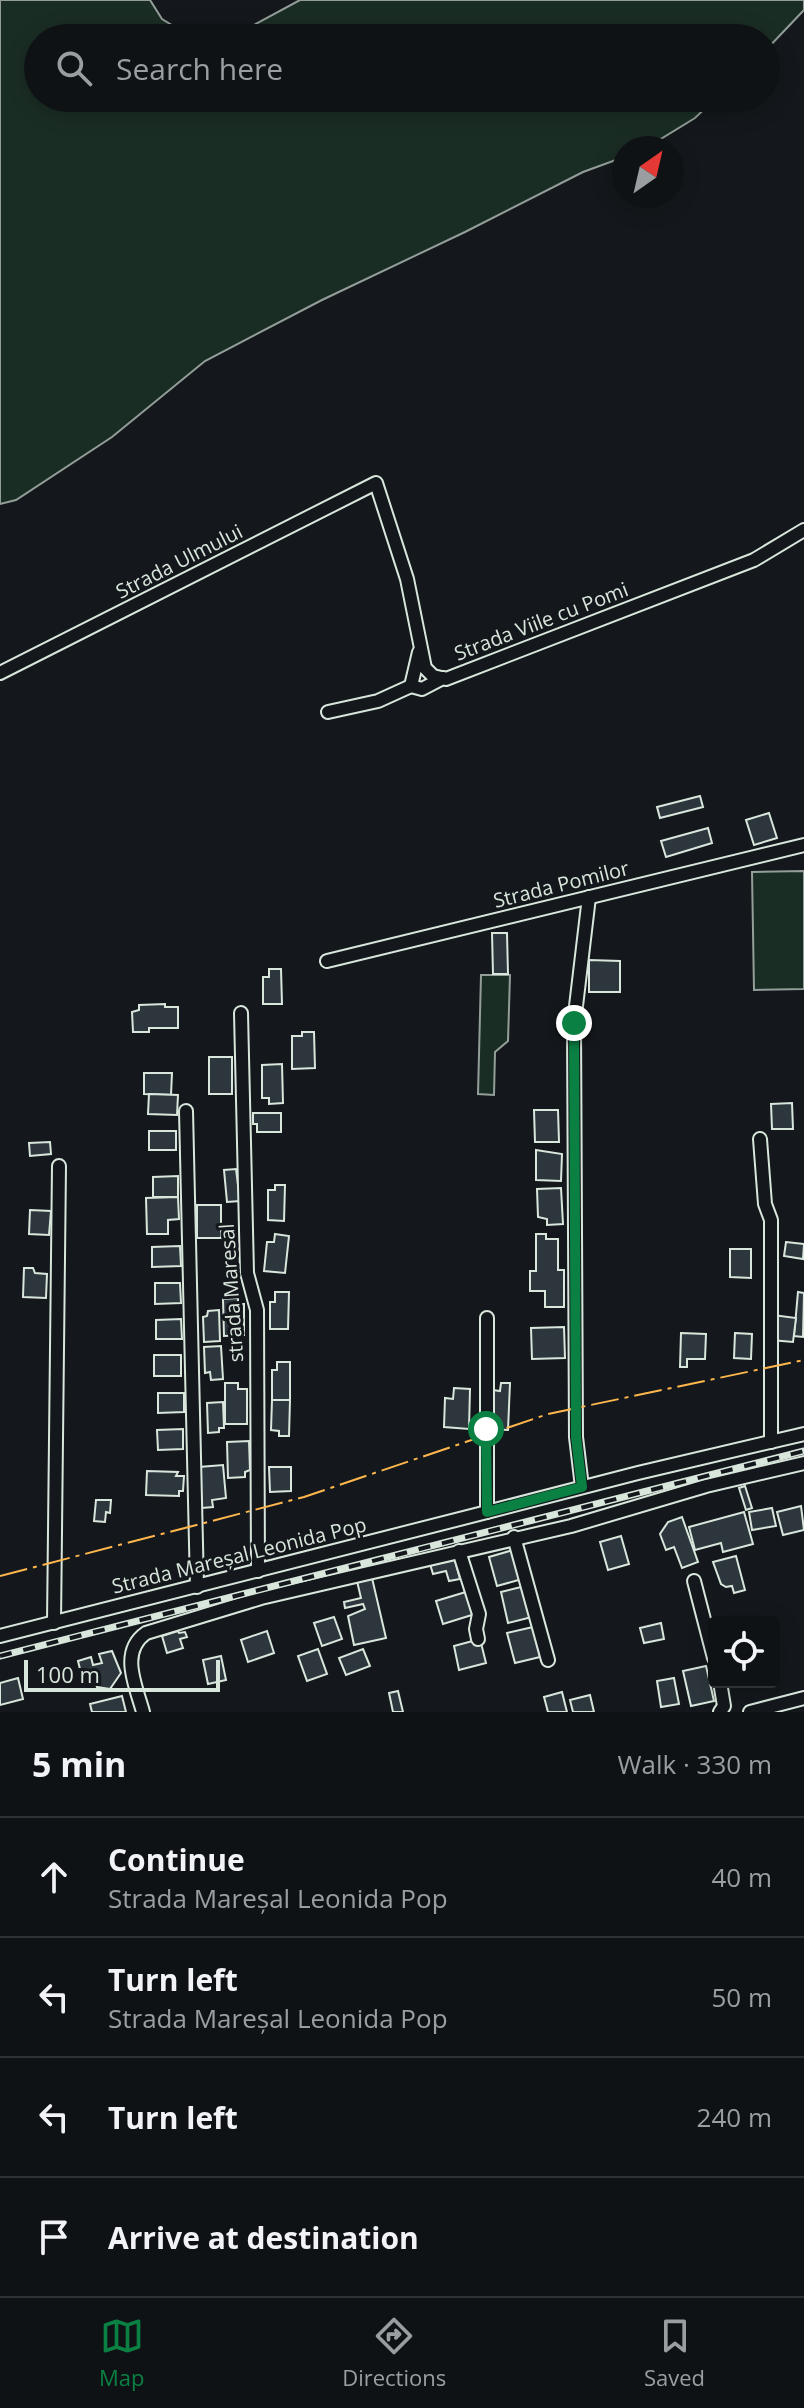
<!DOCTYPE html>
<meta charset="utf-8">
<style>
body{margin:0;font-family:"Open Sans",sans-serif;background:#1d2022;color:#f1f3f6}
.controls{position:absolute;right:24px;bottom:24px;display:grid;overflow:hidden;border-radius:8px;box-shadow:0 4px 20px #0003}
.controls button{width:72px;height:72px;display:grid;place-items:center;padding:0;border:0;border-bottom:2px solid #2f3234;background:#0f1215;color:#f1f3f6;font:40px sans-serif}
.compass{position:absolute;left:612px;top:136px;width:72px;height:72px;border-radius:50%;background:#0f1215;box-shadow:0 4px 20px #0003;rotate:34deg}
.scale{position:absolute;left:24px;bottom:20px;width:196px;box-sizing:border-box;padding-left:8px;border:4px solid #d8e6dc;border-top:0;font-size:22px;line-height:28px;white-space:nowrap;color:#d8e6dc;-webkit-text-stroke:6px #14181c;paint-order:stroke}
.stop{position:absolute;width:24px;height:24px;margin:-18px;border:6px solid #0b8043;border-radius:50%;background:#fff}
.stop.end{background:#0b8043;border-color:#fff;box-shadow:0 2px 8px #0008}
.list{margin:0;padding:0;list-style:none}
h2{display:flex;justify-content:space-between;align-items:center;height:104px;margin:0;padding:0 32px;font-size:34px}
h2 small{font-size:26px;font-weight:400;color:#9b9ea0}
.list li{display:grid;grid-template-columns:52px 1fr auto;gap:24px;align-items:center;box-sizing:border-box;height:120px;padding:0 32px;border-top:2px solid #2f3234}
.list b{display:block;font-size:30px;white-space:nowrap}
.list p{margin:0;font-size:26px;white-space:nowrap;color:#9b9ea0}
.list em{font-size:26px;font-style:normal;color:#9b9ea0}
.icon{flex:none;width:44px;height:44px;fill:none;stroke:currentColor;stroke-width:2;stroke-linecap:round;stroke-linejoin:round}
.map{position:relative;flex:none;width:804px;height:1712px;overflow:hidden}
.search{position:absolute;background:#0f1215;box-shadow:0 4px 20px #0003;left:24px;right:24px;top:24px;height:88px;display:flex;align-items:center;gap:20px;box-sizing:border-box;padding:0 28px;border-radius:44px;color:#9b9ea0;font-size:30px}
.sheet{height:584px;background:#0f1215}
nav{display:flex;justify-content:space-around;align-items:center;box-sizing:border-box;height:112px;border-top:2px solid #2f3234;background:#0f1215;font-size:22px;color:#9b9ea0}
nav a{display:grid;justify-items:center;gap:4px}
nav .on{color:#0b8043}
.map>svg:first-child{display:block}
</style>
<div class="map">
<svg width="804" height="1712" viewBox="0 0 804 1712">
<rect width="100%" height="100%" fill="#14181c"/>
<g fill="#1a2d24" stroke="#939e99" stroke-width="2">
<polygon points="0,0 150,0 162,19 193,38 38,38 38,98 716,98 695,118 646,148 624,148 624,157 583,172 465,232 322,300 205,361 112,437 16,500 0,504"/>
<polygon points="300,0 804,0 804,10 766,50 766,38 230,38"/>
<polygon points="804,871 804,989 754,990 752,872"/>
<polygon points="481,975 510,975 508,1041 495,1052 494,1095 478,1094"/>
</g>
<g fill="#2c363c" stroke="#d8e6dc" stroke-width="2">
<polygon points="700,796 703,807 660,818 657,807"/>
<polygon points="769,813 777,838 754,845 746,820"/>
<polygon points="708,828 712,843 666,857 661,841"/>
<polygon points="492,933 507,933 508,974 493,974"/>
<polygon points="589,960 620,961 620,992 589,992"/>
<polygon points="269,969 281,969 282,1004 263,1004 263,977 269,977"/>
<polygon points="165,1004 165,1007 178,1007 178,1028 149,1028 149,1032 133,1032 132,1012 139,1010 139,1005"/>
<polygon points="302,1032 314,1032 315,1068 292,1069 292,1036 302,1036"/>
<rect x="209" y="1057" width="23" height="37"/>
<polygon points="282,1064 283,1103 269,1104 269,1098 262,1098 262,1065"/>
<polygon points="144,1073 172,1073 171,1095 144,1094"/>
<polygon points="149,1094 178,1095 177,1115 148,1114"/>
<polygon points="792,1103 793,1129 772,1129 771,1104"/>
<polygon points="534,1110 558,1110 559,1142 535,1142"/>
<polygon points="253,1113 281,1113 281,1132 257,1132 257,1124 253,1124"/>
<rect x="149" y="1131" width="27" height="19"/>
<polygon points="50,1142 51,1154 30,1156 29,1143"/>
<polygon points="536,1150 562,1154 561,1181 536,1180"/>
<polygon points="236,1169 240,1201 227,1202 224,1170"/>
<polygon points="178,1176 178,1197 153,1197 153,1177"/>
<polygon points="275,1185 285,1185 284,1221 268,1220 268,1190 275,1190"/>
<polygon points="561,1188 563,1224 547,1225 547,1219 538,1217 537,1189"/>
<polygon points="178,1197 179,1219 168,1220 168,1234 147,1234 146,1198"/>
<rect x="197" y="1205" width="24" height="33"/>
<polygon points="30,1210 51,1211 49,1235 29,1234"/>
<polygon points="275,1234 289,1236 285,1273 264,1271 267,1242 274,1242"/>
<polygon points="536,1234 546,1234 546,1239 558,1239 558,1270 564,1270 564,1307 545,1307 545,1291 530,1291 530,1271 536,1271"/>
<polygon points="786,1242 804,1244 803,1259 784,1256"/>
<polygon points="180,1246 181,1266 152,1267 152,1247"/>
<polygon points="730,1249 751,1249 751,1278 730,1277"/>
<polygon points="24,1268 33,1268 35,1273 47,1274 46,1298 23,1297"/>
<polygon points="155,1283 180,1283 181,1303 155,1304"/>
<polygon points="275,1292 289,1292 288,1329 270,1329 270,1302 275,1302"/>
<polygon points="798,1292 804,1293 803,1337 794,1336"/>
<polygon points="238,1298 238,1304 244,1304 244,1335 224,1336 223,1299"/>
<polygon points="219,1310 220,1341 204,1342 203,1317 207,1316 208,1311"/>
<polygon points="773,1315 796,1318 793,1342 771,1340"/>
<polygon points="181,1319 182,1339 156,1339 156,1320"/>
<polygon points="564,1327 565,1358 532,1359 531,1328"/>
<polygon points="681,1333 706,1334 705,1359 687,1359 687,1367 680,1367"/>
<polygon points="735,1333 752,1334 751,1359 734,1358"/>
<polygon points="221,1346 223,1379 211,1380 210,1372 205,1373 204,1347"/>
<rect x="154" y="1355" width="27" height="21"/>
<polygon points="277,1362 290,1362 290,1400 272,1400 272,1370 277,1370"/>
<polygon points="225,1383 238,1383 238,1389 247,1389 247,1424 225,1424"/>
<polygon points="501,1383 510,1383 508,1430 486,1429 487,1398 493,1390 500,1391"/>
<polygon points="454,1388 470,1389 469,1429 444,1427 445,1398 453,1399"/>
<polygon points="158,1393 184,1393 184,1412 158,1413"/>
<polygon points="272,1400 290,1400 289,1436 279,1436 279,1431 271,1430"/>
<polygon points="223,1402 224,1428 219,1428 219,1432 208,1433 207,1403"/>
<polygon points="183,1429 183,1449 158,1450 157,1430"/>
<polygon points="249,1441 250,1470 245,1472 245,1477 228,1478 227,1442"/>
<polygon points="223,1465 226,1498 212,1500 213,1507 202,1508 199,1467"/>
<polygon points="269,1467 291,1467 291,1491 270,1492"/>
<polygon points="147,1471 178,1472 176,1476 184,1476 183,1491 179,1491 179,1496 146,1495"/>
<polygon points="745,1486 752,1508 746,1510 739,1488"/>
<polygon points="96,1500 111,1500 110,1513 106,1512 105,1522 94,1521"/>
<polygon points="801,1506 804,1530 783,1535 777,1512"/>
<polygon points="772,1508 776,1526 752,1530 749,1512"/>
<polygon points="744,1512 753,1544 723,1552 721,1543 695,1550 689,1527"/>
<polygon points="682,1517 698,1562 682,1568 674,1547 666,1550 660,1534 668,1522"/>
<polygon points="621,1536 629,1564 608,1570 600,1542"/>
<polygon points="513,1550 522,1579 497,1586 489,1557"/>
<polygon points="736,1556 745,1590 734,1593 732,1586 726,1587 721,1584 713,1562"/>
<polygon points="454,1557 460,1579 449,1581 446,1571 433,1574 430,1564"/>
<polygon points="372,1578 386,1638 354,1645 348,1616 365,1609 363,1604 345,1608 344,1602 361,1598 357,1581"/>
<polygon points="525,1586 532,1617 508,1623 501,1592"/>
<polygon points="469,1591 475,1614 443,1624 436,1601"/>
<polygon points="334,1617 342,1639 322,1646 314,1623"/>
<polygon points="661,1623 664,1639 644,1643 640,1628"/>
<polygon points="533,1627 540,1657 515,1663 507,1633"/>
<polygon points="178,1631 179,1633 185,1632 187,1637 180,1639 183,1648 167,1653 162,1636"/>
<polygon points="267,1631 274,1653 248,1662 241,1640"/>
<polygon points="480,1639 486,1663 459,1670 454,1646"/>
<polygon points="318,1649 327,1674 307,1681 298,1656"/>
<polygon points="363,1649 370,1666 346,1675 339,1658"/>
<polygon points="112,1651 121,1673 110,1689 97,1687 90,1670 80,1669 78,1661 91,1657 93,1665 102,1663 99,1654"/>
<polygon points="221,1656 226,1680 208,1684 203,1660"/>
<polygon points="706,1666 714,1701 691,1706 683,1671"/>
<polygon points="18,1678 23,1699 0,1705 0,1683"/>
<polygon points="674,1678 679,1704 661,1707 657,1681"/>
<polygon points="398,1691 403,1712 393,1712 389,1693"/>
<polygon points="562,1692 567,1712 548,1712 544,1697"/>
<polygon points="590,1695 594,1712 573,1712 570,1700"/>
<polygon points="122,1696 126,1712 92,1712 90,1704"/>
</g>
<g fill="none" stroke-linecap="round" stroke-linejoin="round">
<defs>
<g id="street">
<polyline points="0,673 376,483 407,579 425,668 433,676 446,679 754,560 804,530"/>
<polyline points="411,686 422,689 443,678"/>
<polyline points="328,712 378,701 411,686 419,652"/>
<polyline points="327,961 804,845"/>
<polyline points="241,1013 247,1273 257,1310 258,1571"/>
<polyline points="186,1111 197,1587"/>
<polyline points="760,1139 765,1204 771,1220 771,1442"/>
<polyline points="487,1318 487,1512 638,1473 804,1434"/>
<polyline points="582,1487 576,1437 574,1023 589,897"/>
<polyline points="514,1537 548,1660"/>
<polyline points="459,1551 479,1614 476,1629 478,1639"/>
<polyline points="694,1581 714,1658"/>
<polyline points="54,1623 59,1166"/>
<polyline points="0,1636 487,1512"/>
<path d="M 143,1712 C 136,1686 119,1652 146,1633 L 261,1598 L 571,1526 L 706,1486 L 804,1463"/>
<polyline points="720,1712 724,1706 720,1682"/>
<polyline points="750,1712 804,1698"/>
</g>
</defs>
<use href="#street" stroke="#d8e6dc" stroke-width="16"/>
<use href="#street" stroke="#14181c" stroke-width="12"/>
<defs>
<polyline id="rail" points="0,1656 804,1451"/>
</defs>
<use href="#rail" stroke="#d8e6dc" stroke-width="7"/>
<use href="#rail" stroke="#14181c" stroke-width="4" stroke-dasharray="12" stroke-linecap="butt"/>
<polyline stroke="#ffb74d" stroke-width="2" stroke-dasharray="28 6 4 6" stroke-linecap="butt" points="0,1576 304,1497 548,1414 804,1360"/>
</g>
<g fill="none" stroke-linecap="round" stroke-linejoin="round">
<polyline stroke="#0b8043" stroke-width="10" points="486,1429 487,1512 582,1487 576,1437 574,1023"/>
</g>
<g text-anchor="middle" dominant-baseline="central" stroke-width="6" stroke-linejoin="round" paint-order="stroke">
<g font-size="20" fill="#d8e6dc" stroke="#14181c">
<text transform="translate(179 561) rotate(-27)">Strada Ulmului</text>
<text transform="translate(541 621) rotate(-21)">Strada Viile cu Pomi</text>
<text transform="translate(561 884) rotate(-14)">Strada Pomilor</text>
<text transform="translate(231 1293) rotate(-94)">strada Maresal</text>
<text transform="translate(239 1555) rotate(-14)">Strada Mareșal Leonida Pop</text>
</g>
</g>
</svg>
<div class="controls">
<button><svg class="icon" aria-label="locate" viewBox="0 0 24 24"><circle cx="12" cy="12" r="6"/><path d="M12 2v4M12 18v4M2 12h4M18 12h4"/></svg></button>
</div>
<svg class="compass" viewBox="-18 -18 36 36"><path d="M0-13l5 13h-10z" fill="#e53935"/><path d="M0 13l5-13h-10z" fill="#9b9ea0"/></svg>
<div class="scale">100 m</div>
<div class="stop" style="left:486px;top:1429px"></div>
<div class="stop end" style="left:574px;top:1023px"></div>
<div class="search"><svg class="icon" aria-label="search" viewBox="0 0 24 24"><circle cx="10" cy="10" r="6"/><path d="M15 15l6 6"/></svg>Search here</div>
</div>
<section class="sheet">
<h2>5 min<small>Walk · 330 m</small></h2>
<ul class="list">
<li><svg class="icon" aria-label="ahead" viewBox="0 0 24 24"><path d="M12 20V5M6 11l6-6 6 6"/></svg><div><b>Continue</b><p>Strada Mareșal Leonida Pop</p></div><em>40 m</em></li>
<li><svg class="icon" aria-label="left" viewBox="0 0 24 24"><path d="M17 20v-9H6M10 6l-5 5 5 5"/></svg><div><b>Turn left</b><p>Strada Mareșal Leonida Pop</p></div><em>50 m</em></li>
<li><svg class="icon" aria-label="left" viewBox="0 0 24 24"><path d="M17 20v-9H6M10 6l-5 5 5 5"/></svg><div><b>Turn left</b></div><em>240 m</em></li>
<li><svg class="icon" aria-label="arrive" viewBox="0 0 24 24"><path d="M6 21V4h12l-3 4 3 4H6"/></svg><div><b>Arrive at destination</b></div></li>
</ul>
</section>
<nav>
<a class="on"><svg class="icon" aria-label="map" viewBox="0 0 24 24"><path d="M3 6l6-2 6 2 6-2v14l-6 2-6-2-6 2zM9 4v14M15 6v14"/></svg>Map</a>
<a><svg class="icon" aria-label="directions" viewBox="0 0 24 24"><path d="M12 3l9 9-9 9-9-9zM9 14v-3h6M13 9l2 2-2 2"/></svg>Directions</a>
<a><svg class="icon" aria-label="saved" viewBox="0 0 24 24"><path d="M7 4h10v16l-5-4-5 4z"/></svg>Saved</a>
</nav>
